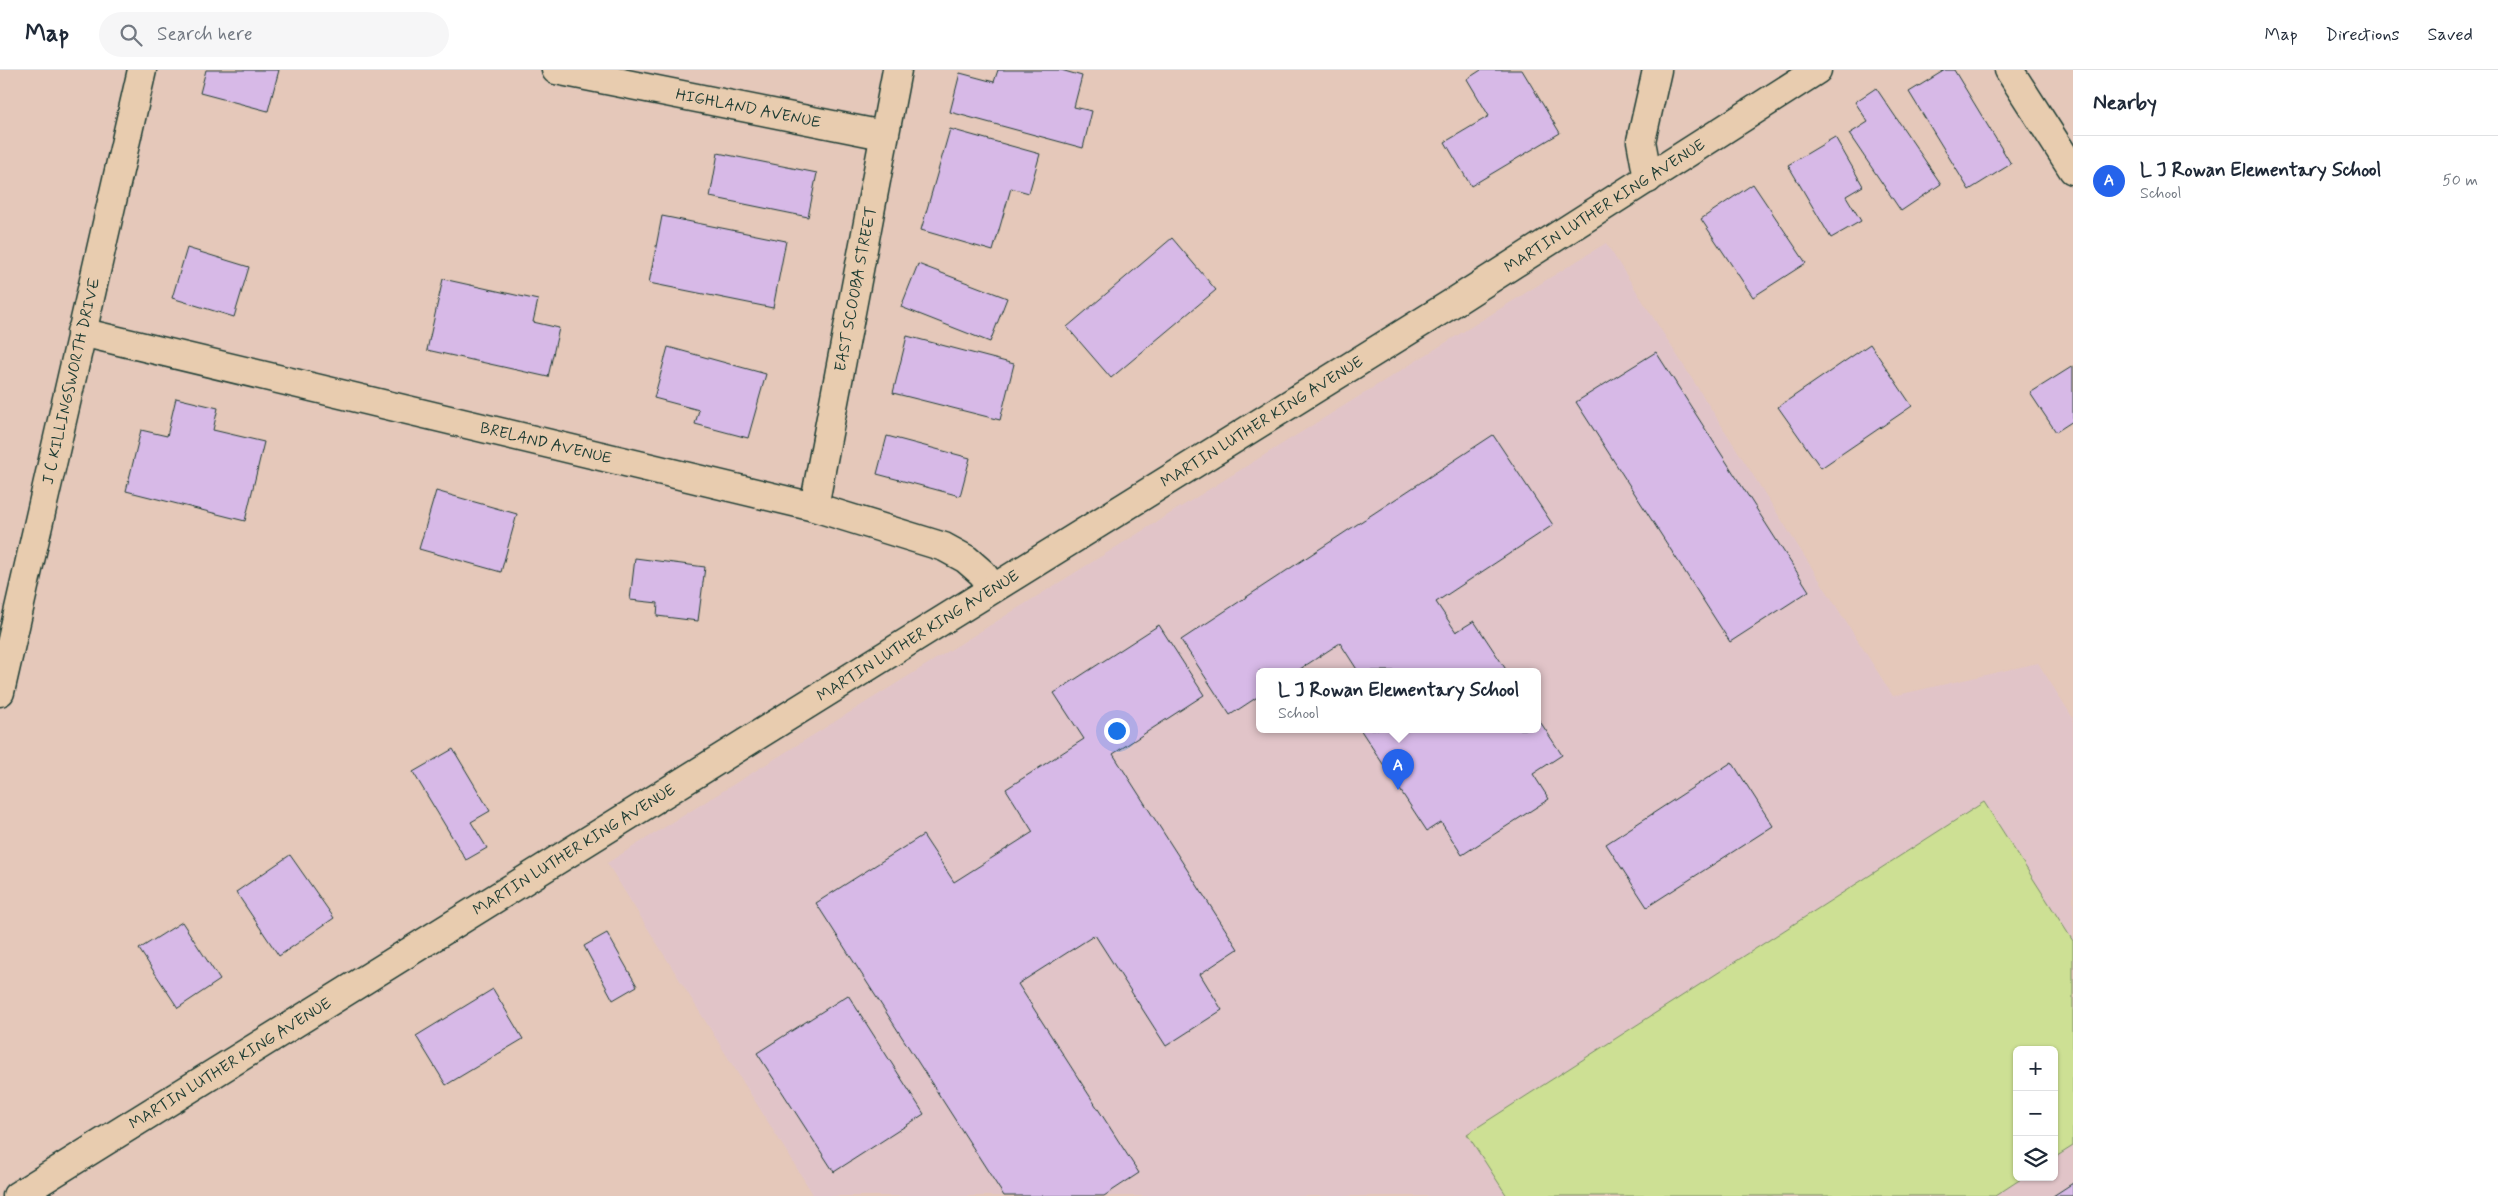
<!DOCTYPE html>
<meta charset="utf-8">
<style>
body{margin:0;font-family:Mynerve,sans-serif;background:#f6f6f7;color:#1f2937}
.controls{position:absolute;right:15px;bottom:15px;display:grid;overflow:hidden;border-radius:8px;box-shadow:0 1px 4px #0004}
.controls button{width:45px;height:45px;display:grid;place-items:center;padding:0;border:0;border-bottom:1px solid #e0e1e3;background:#fff;color:#1f2937;font:25px sans-serif}
.you{position:absolute;left:1116px;top:660px;width:18px;height:18px;margin:-12px;border:4px solid #fff;border-radius:50%;background:#1a73e8;box-shadow:0 0 0 8px #1a73e833}
.badge{display:grid;place-items:center;width:32px;height:32px;border-radius:50%;background:#2563eb;color:#fff;font-size:16px;font-weight:700}
.pin{position:absolute;translate:-50% -41px;filter:drop-shadow(0 1px 2px #0008)}
.pin::after{content:'';position:absolute;top:26px;width:18px;height:15px;background:inherit;clip-path:polygon(0 0,100% 0,50% 100%)}
.popup{position:absolute;left:1256px;top:598px;width:285px;height:65px;box-sizing:border-box;display:grid;place-content:center;border-radius:8px;background:#fff;filter:drop-shadow(0 1px 4px #0005);font-size:16px;white-space:nowrap;color:#747a83}
.popup b{font-size:19px;color:#1f2937}
.popup::after{content:'';position:absolute;left:50%;top:100%;margin-left:-10px;border:10px solid transparent;border-top-color:#fff}
.list{margin:0;padding:0;list-style:none}
h2{display:flex;justify-content:space-between;align-items:center;height:65px;margin:0;padding:0 20px;font-size:21px}
h2 small{font-size:16px;font-weight:400;color:#747a83}
.list li{display:grid;grid-template-columns:32px 1fr auto;gap:15px;align-items:center;box-sizing:border-box;height:90px;padding:0 20px;border-top:1px solid #e0e1e3}
.list b{display:block;font-size:19px;white-space:nowrap}
.list p{margin:0;font-size:16px;white-space:nowrap;color:#747a83}
.list em{font-size:16px;font-style:normal;color:#747a83}
.icon{flex:none;width:28px;height:28px;fill:none;stroke:currentColor;stroke-width:2;stroke-linecap:round;stroke-linejoin:round}
.map{position:relative;flex:none;width:2073px;height:1126px;overflow:hidden}
header{display:flex;align-items:center;gap:30px;box-sizing:border-box;height:70px;padding:0 25px;background:#fff;border-bottom:1px solid #e0e1e3}
header strong{font-size:24px}
nav{display:flex;gap:28px;margin-inline-start:auto;font-size:18px}
.search{width:350px;height:45px;background:#f6f6f7;display:flex;align-items:center;gap:12px;box-sizing:border-box;padding:0 18px;border-radius:28px;color:#747a83;font-size:19px}
main{display:flex}
aside{flex:1;background:#fff}
.map>svg:first-child{display:block}
</style>
<header>
<strong>Map</strong>
<div class="search"><svg class="icon" aria-label="search" viewBox="0 0 24 24"><circle cx="10" cy="10" r="6"/><path d="M15 15l6 6"/></svg>Search here</div>
<nav><a>Map</a><a>Directions</a><a>Saved</a></nav>
</header>
<main>
<div class="map">
<svg width="2073" height="1126" viewBox="0 0 2073 1126">
<rect width="100%" height="100%" fill="#e5c8ba"/>
<filter id="ink" filterUnits="userSpaceOnUse"><feTurbulence type="fractalNoise" baseFrequency=".02" numOctaves="2"/><feDisplacementMap in="SourceGraphic" scale="10" xChannelSelector="R" yChannelSelector="G"/><feConvolveMatrix kernelMatrix="1 2 1 2 8 2 1 2 1" color-interpolation-filters="sRGB"/></filter>
<g filter="url(#ink)">
<path fill="#e1c4c8" fill-rule="evenodd" d="M 1606,173 L 1893,626 L 2038,593 L 2073,648 L 2073,1126 L 814,1126 L 607,793 ZM 1259,601 L 1537,601 L 1537,659 L 1259,659 ZM 2017,980 L 2054,980 L 2054,1107 L 2017,1107 Z"/>
<polygon fill="#cde094" stroke="#768e64" points="1984,732 2073,871 2073,1076 2054,1088 2054,980 2017,980 2017,1107 2024,1107 1995,1126 1507,1126 1467,1064"/>
<g fill="#d7b9e7" stroke="#1f3d34">
<polygon points="206,0 279,0 268,41 200,23"/>
<polygon points="998,0 1061,0 1082,6 1074,37 1092,41 1083,78 950,42 960,3 994,12"/>
<polygon points="1481,0 1522,0 1560,63 1471,116 1445,72 1489,46 1467,9"/>
<polygon points="1945,0 1954,0 2011,94 1969,120 1909,22"/>
<polygon points="1876,18 1941,114 1901,141 1849,64 1868,52 1855,32"/>
<polygon points="950,59 1040,84 1029,123 1011,118 993,181 921,160"/>
<polygon points="1835,67 1863,116 1846,126 1861,151 1831,168 1788,95"/>
<polygon points="718,83 817,103 808,147 710,127"/>
<polygon points="1753,114 1806,193 1753,227 1701,149"/>
<polygon points="662,146 786,171 773,238 649,213"/>
<polygon points="1172,168 1216,220 1111,308 1067,257"/>
<polygon points="187,178 249,197 234,247 172,228"/>
<polygon points="918,194 1007,228 990,272 901,237"/>
<polygon points="443,209 538,230 533,252 559,258 548,307 427,280"/>
<polygon points="907,266 1014,294 1000,350 893,323"/>
<polygon points="1870,274 1912,336 1821,398 1778,337"/>
<polygon points="668,277 766,304 748,368 695,354 699,340 654,328"/>
<polygon points="1656,282 1809,521 1730,572 1576,332"/>
<polygon points="2073,296 2073,351 2056,362 2030,323"/>
<polygon points="176,328 218,338 213,360 264,372 245,451 126,421 141,360 167,366"/>
<polygon points="1493,365 1553,455 1436,532 1456,562 1474,551 1507,601 1358,601 1340,573 1297,601 1259,601 1259,626 1230,645 1181,570"/>
<polygon points="887,366 970,388 960,426 877,404"/>
<polygon points="436,421 517,444 501,502 419,479"/>
<polygon points="635,488 705,497 698,551 657,546 658,533 630,530"/>
<polygon points="1159,555 1204,625 1113,684 1238,879 1200,904 1222,940 1166,976 1095,865 1018,914 1139,1103 1104,1126 1004,1126 816,833 923,765 954,812 1033,762 1006,719 1084,669 1054,623"/>
<polygon points="1537,647 1562,685 1533,704 1549,729 1462,785 1441,752 1427,761 1360,659 1537,659"/>
<polygon points="453,679 490,741 471,752 487,778 466,790 413,702"/>
<polygon points="1732,692 1773,756 1647,837 1606,774"/>
<polygon points="290,785 334,848 279,886 236,822"/>
<polygon points="182,852 220,910 178,938 139,879"/>
<polygon points="607,863 637,916 613,930 584,876"/>
<polygon points="493,919 523,969 446,1015 416,966"/>
<polygon points="848,925 924,1044 834,1102 757,983"/>
<polygon points="2073,1113 2073,1126 2053,1126"/>
</g>
<g fill="none" stroke-linecap="round" stroke-linejoin="round">
<defs>
<g id="minor">
<path id="s1" d="M 556,0 L 883,65"/>
<polyline points="2009,0 2073,100"/>
<polyline points="1648,109 1641,71 1657,0"/>
<path id="s2" d="M 81,262 L 814,437 L 944,477 L 966,489 L 982,503 L 993,518"/>
<path id="s3" d="M 814,437 L 897,0"/>
<path id="s4" d="M 17,1126 L 1451,234 L 1817,0"/>
</g>
<g id="major">
<path id="s5" d="M 0,622 L 142,0"/>
</g>
</defs>
<use href="#minor" stroke="#1f3d34" stroke-width="31"/>
<use href="#major" stroke="#1f3d34" stroke-width="31"/>
<use href="#minor" stroke="#e8ccaf" stroke-width="28"/>
<use href="#major" stroke="#e8ccaf" stroke-width="28"/>
</g>
</g>
<g text-anchor="middle" dominant-baseline="central" stroke-width="4" stroke-linejoin="round" paint-order="stroke">
<g font-size="16" fill="#1f3d34" stroke="#e8ccaf">
<text stroke="none"><textPath href="#s1" startOffset="196">HIGHLAND AVENUE</textPath></text>
<text stroke="none"><textPath href="#s4" startOffset="1871">MARTIN LUTHER KING AVENUE</textPath></text>
<text stroke="none"><textPath href="#s3" startOffset="222">EAST SCOOBA STREET</textPath></text>
<text stroke="none"><textPath href="#s5" startOffset="319">J C KILLINGSWORTH DRIVE</textPath></text>
<text stroke="none"><textPath href="#s4" startOffset="1466">MARTIN LUTHER KING AVENUE</textPath></text>
<text stroke="none"><textPath href="#s2" startOffset="478">BRELAND AVENUE</textPath></text>
<text stroke="none"><textPath href="#s4" startOffset="1061">MARTIN LUTHER KING AVENUE</textPath></text>
<text stroke="none"><textPath href="#s4" startOffset="656">MARTIN LUTHER KING AVENUE</textPath></text>
<text stroke="none"><textPath href="#s4" startOffset="251">MARTIN LUTHER KING AVENUE</textPath></text>
</g>
</g>
</svg>
<div class="controls">
<button>+</button>
<button>−</button>
<button><svg class="icon" aria-label="layers" viewBox="0 0 24 24"><path d="M12 4l9 5-9 5-9-5zM3 14l9 5 9-5"/></svg></button>
</div>
<div class="you"></div>
<div class="pin badge" style="left:1398px;top:720px">A</div>
<div class="popup"><b>L J Rowan Elementary School</b>School</div>
</div>
<aside>
<h2>Nearby<small></small></h2>
<ul class="list">
<li><span class="badge">A</span><div><b>L J Rowan Elementary School</b><p>School</p></div><em>50 m</em></li>
</ul>
</aside>
</main>
